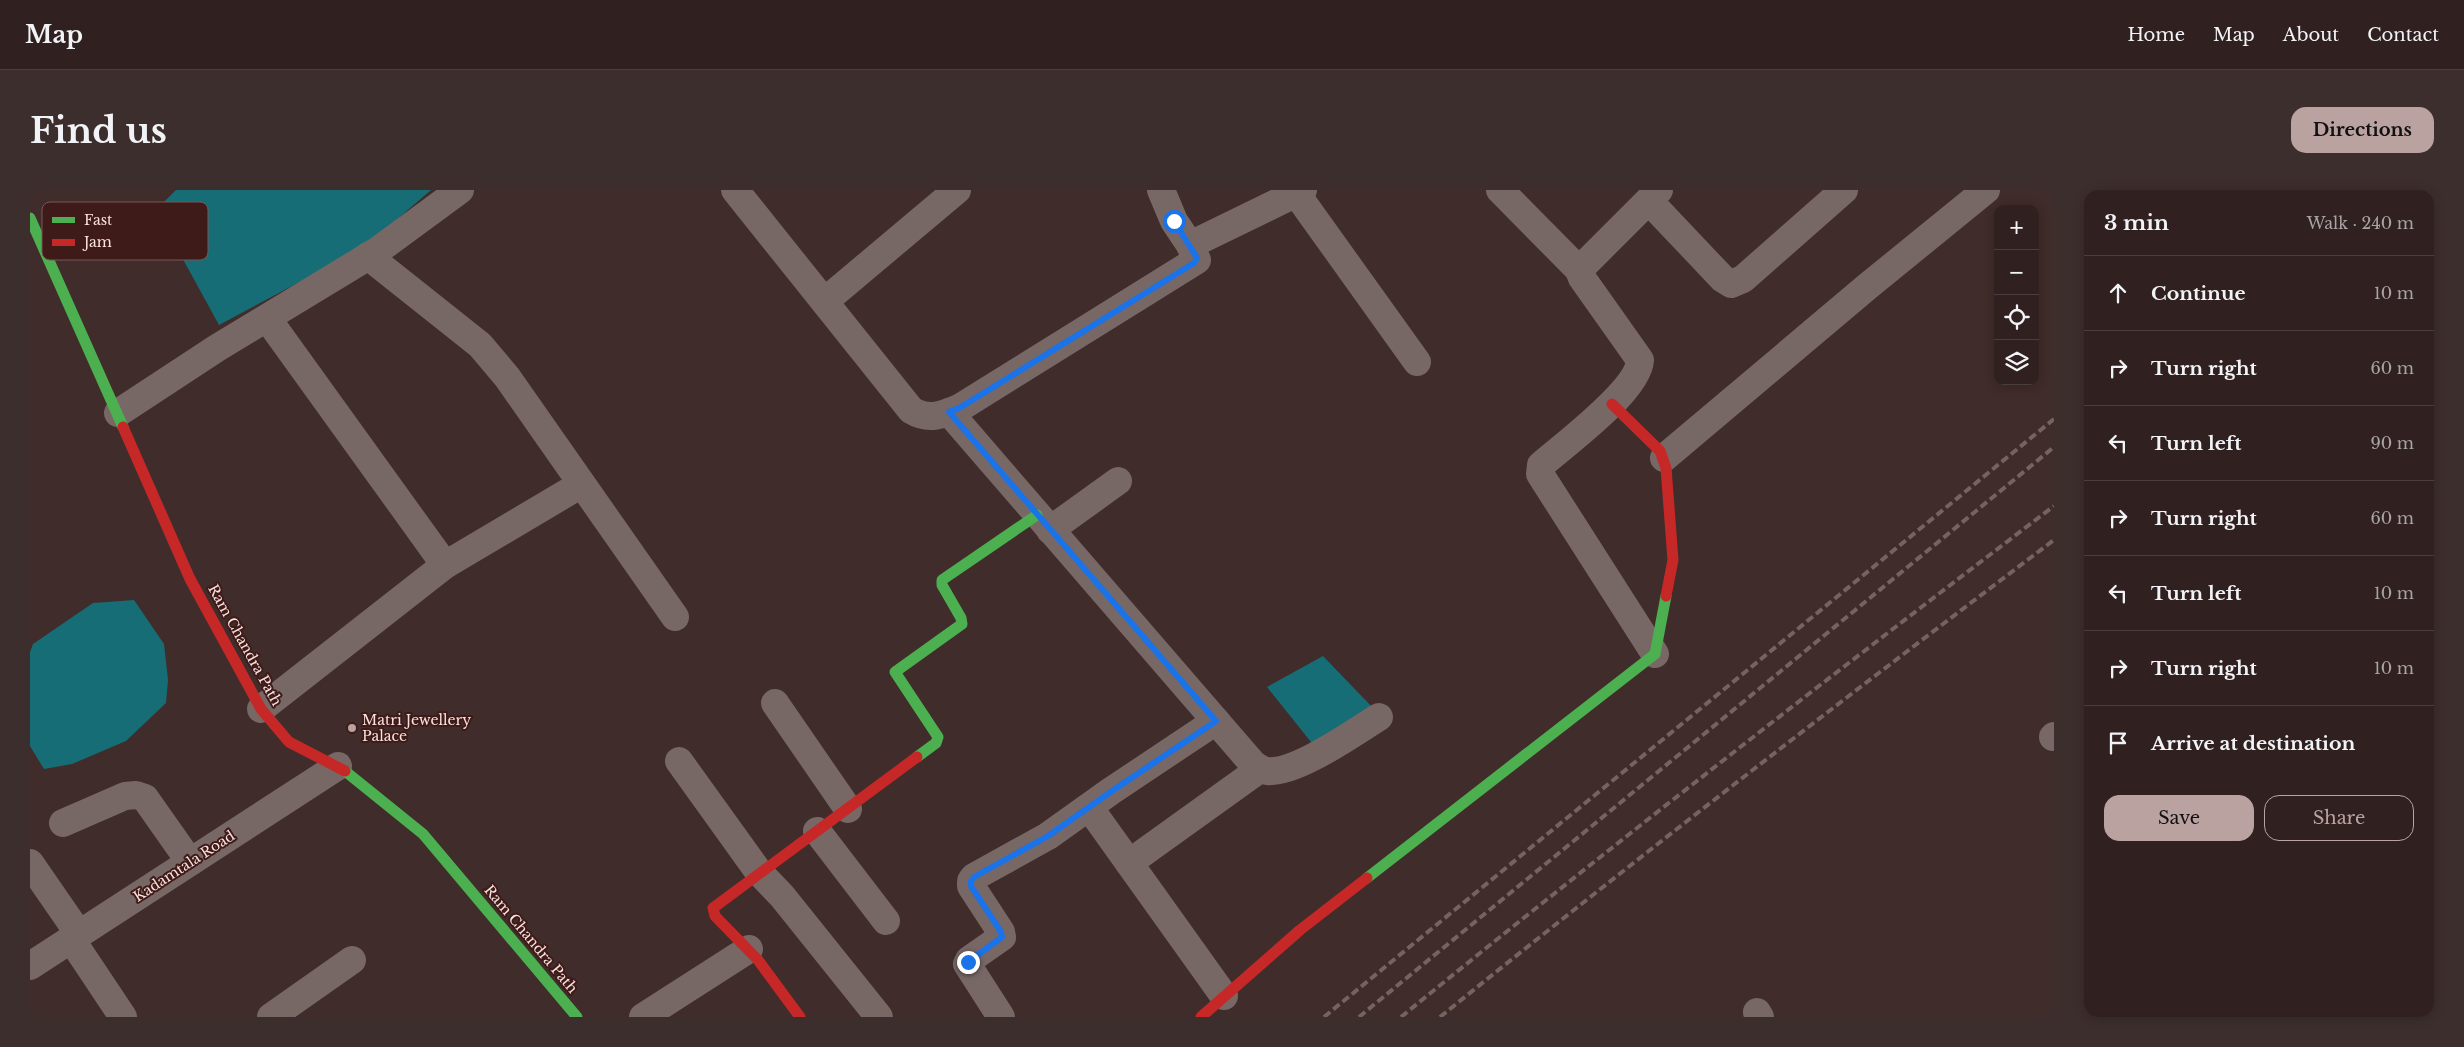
<!DOCTYPE html>
<meta charset="utf-8">
<style>
body{margin:0;font-family:"Libre Baskerville",serif;background:#3c2e2d;color:#f1f3f6}
.controls{position:absolute;right:15px;top:15px;display:grid;overflow:hidden;border-radius:10px;box-shadow:0 2px 12px #0003}
.controls button{width:45px;height:45px;display:grid;place-items:center;padding:0;border:0;border-bottom:1px solid #4b3e3e;background:#302120;color:#f1f3f6;font:25px sans-serif}
.stop{position:absolute;width:15px;height:15px;margin:-11px;border:4px solid #1a73e8;border-radius:50%;background:#fff}
.stop.end{background:#1a73e8;border-color:#fff;box-shadow:0 1px 5px #0008}
.list{margin:0;padding:0;list-style:none}
h2{display:flex;justify-content:space-between;align-items:center;height:65px;margin:0;padding:0 20px;font-size:21px}
h2 small{font-size:16px;font-weight:400;color:#a8a3a5}
.list li{display:grid;grid-template-columns:32px 1fr auto;gap:15px;align-items:center;box-sizing:border-box;height:75px;padding:0 20px;border-top:1px solid #4b3e3e}
.list b{display:block;font-size:19px;white-space:nowrap}
.list em{font-size:16px;font-style:normal;color:#a8a3a5}
.actions{display:flex;gap:10px;padding:15px 20px}
.actions a{flex:1;padding:11px 0;border:1px solid #baa2a0;border-radius:15px;text-align:center;font-size:18px;color:#baa2a0}
.actions .main{background:#baa2a0;color:#111}
.icon{flex:none;width:28px;height:28px;fill:none;stroke:currentColor;stroke-width:2;stroke-linecap:round;stroke-linejoin:round}
.map{position:relative;flex:none;width:2024px;height:827px;overflow:hidden;border-radius:15px}
header{display:flex;align-items:center;gap:30px;box-sizing:border-box;height:70px;padding:0 25px;background:#302120;border-bottom:1px solid #4b3e3e}
header strong{font-size:24px}
nav{display:flex;gap:28px;margin-inline-start:auto;font-size:18px}
.intro{display:flex;align-items:center;justify-content:space-between;box-sizing:border-box;height:120px;padding:0 30px}
h1{margin:0;font-size:35px}
.button{padding:12px 22px;border-radius:15px;background:#baa2a0;color:#111;font-size:18px;font-weight:700}
main{display:flex;gap:30px;padding:0 30px}
aside{flex:1;background:#302120;border-radius:15px;box-shadow:0 2px 12px #0003}
.map>svg:first-child{display:block}
</style>
<header>
<strong>Map</strong>
<nav><a>Home</a><a>Map</a><a>About</a><a>Contact</a></nav>
</header>
<div class="intro"><h1>Find us</h1><a class="button">Directions</a></div>
<main>
<div class="map">
<svg width="2024" height="827" viewBox="0 0 2024 827">
<rect width="100%" height="100%" fill="#402c2a"/>
<g fill="#176d76">
<polygon points="146,0 401,0 335,57 189,135 126,20"/>
<polygon points="104,410 134,454 138,490 136,513 96,551 42,574 14,579 0,556 0,462 3,454 63,413"/>
<polygon points="1293,466 1345,520 1289,562 1237,497"/>
</g>
<g fill="none" stroke-linecap="round" stroke-linejoin="round">
<g stroke="#776866" stroke-width="28">
<path d="M 705,0 L 881,220 C 899,231 913,225 931,217 L 1167,70 L 1160,55 L 1144,31 L 1131,0"/>
<polyline points="1470,0 1549,80"/>
<polyline points="1266,3 1387,172"/>
<polyline points="1619,11 1693,89 1701,94 1713,89 1814,0"/>
<polyline points="1160,55 1273,0"/>
<polyline points="338,66 450,155 477,187 645,427"/>
<polyline points="795,111 927,0"/>
<polyline points="237,128 415,375"/>
<path d="M 919,222 L 1223,574 C 1227,577 1231,580 1237,581 C 1266,584 1323,543 1349,527"/>
<polyline points="88,223 187,158 347,61 430,0"/>
<polyline points="1634,268 1838,96 1956,0"/>
<polyline points="1020,340 1088,291"/>
<path d="M 1625,464 L 1510,284 L 1511,275 C 1534,255 1609,200 1610,170 L 1552,88 L 1549,80 L 1629,0"/>
<polyline points="745,513 818,619"/>
<polyline points="231,519 415,375 550,295"/>
<polyline points="2023,547 2024,546"/>
<polyline points="649,571 728,681 752,706 849,827"/>
<polyline points="1059,617 1194,806"/>
<polyline points="33,633 95,606 106,605 115,608 160,672"/>
<polyline points="787,641 856,731"/>
<polyline points="0,673 49,744"/>
<polyline points="1099,673 1230,579"/>
<polyline points="41,749 93,827"/>
<polyline points="0,776 308,576"/>
<polyline points="1727,822 1730,827"/>
<polyline points="241,827 322,770"/>
<polyline points="613,827 719,759"/>
<polyline points="971,827 937,774 939,770 972,747 971,742 941,696 941,691 944,687 1018,646 1081,601 1186,531"/>
</g>
<g stroke="#4caf50" stroke-width="11">
<polyline points="0,28 93,237"/>
<polyline points="887,567 906,553 908,547 865,482 932,434 931,428 912,395 912,390 1007,325"/>
<polyline points="315,581 393,644 547,827"/>
<polyline points="1337,688 1625,464 1636,406"/>
</g>
<g stroke="#c62828" stroke-width="11">
<polyline points="1582,214 1630,261 1636,278 1643,370 1636,406"/>
<polyline points="93,237 160,389 231,519 259,552 315,581"/>
<polyline points="770,827 728,770 685,726 683,718 887,567"/>
<polyline points="1171,827 1270,740 1337,688"/>
</g>
<g stroke="#736361" stroke-width="4" stroke-dasharray="8 4" stroke-linecap="butt">
<polyline points="1294,827 2024,229"/>
<polyline points="1329,827 2024,257"/>
<path d="M 1371,827 C 1586,652 1804,483 2024,316"/>
<path d="M 1410,827 C 1612,664 1817,506 2024,350"/>
</g>
</g>
<g fill="none" stroke-linecap="round" stroke-linejoin="round">
<polyline stroke="#1a73e8" stroke-width="6" points="938,772 972,747 971,742 941,696 941,691 944,687 1018,646 1082,601 1186,531 919,222 931,217 1164,73 1167,68 1144,31"/>
</g>
<circle fill="#baa2a0" stroke="#3e1b18" stroke-width="2" cx="322" cy="538" r="5"/>
<g text-anchor="middle" dominant-baseline="central" stroke-width="4" stroke-linejoin="round" paint-order="stroke">
<g font-size="14" fill="#fbe2df" stroke="#3e1b18">
<text transform="translate(215 455) rotate(61)">Ram Chandra Path</text>
<text transform="translate(154 676) rotate(-33)">Kadamtala Road</text>
<text transform="translate(501 749) rotate(50)">Ram Chandra Path</text>
</g>
<g font-size="14" fill="#fbe2df" stroke="#3e1b18" text-anchor="start">
<text x="332" y="530">Matri Jewellery<tspan x="332" dy="16">Palace</tspan></text>
</g>
</g>
<rect x="12" y="12" width="166" height="58" rx="8" fill="#3e1b18" stroke="#775754" stroke-width="1"/>
<rect x="22" y="27" width="23" height="6" fill="#4caf50"/>
<rect x="22" y="49" width="23" height="7" fill="#c62828"/>
<g font-size="14" fill="#fbe2df">
<text x="54" y="35">Fast</text>
<text x="54" y="57">Jam</text>
</g>
</svg>
<div class="controls">
<button>+</button>
<button>−</button>
<button><svg class="icon" aria-label="locate" viewBox="0 0 24 24"><circle cx="12" cy="12" r="6"/><path d="M12 2v4M12 18v4M2 12h4M18 12h4"/></svg></button>
<button><svg class="icon" aria-label="layers" viewBox="0 0 24 24"><path d="M12 4l9 5-9 5-9-5zM3 14l9 5 9-5"/></svg></button>
</div>
<div class="stop" style="left:1144px;top:31px"></div>
<div class="stop end" style="left:938px;top:772px"></div>
</div>
<aside>
<h2>3 min<small>Walk · 240 m</small></h2>
<ul class="list">
<li><svg class="icon" aria-label="ahead" viewBox="0 0 24 24"><path d="M12 20V5M6 11l6-6 6 6"/></svg><div><b>Continue</b></div><em>10 m</em></li>
<li><svg class="icon" aria-label="right" viewBox="0 0 24 24"><path d="M7 20v-9h11M14 6l5 5-5 5"/></svg><div><b>Turn right</b></div><em>60 m</em></li>
<li><svg class="icon" aria-label="left" viewBox="0 0 24 24"><path d="M17 20v-9H6M10 6l-5 5 5 5"/></svg><div><b>Turn left</b></div><em>90 m</em></li>
<li><svg class="icon" aria-label="right" viewBox="0 0 24 24"><path d="M7 20v-9h11M14 6l5 5-5 5"/></svg><div><b>Turn right</b></div><em>60 m</em></li>
<li><svg class="icon" aria-label="left" viewBox="0 0 24 24"><path d="M17 20v-9H6M10 6l-5 5 5 5"/></svg><div><b>Turn left</b></div><em>10 m</em></li>
<li><svg class="icon" aria-label="right" viewBox="0 0 24 24"><path d="M7 20v-9h11M14 6l5 5-5 5"/></svg><div><b>Turn right</b></div><em>10 m</em></li>
<li><svg class="icon" aria-label="arrive" viewBox="0 0 24 24"><path d="M6 21V4h12l-3 4 3 4H6"/></svg><div><b>Arrive at destination</b></div></li>
</ul>
<div class="actions"><a class="main">Save</a><a>Share</a></div>
</aside>
</main>
